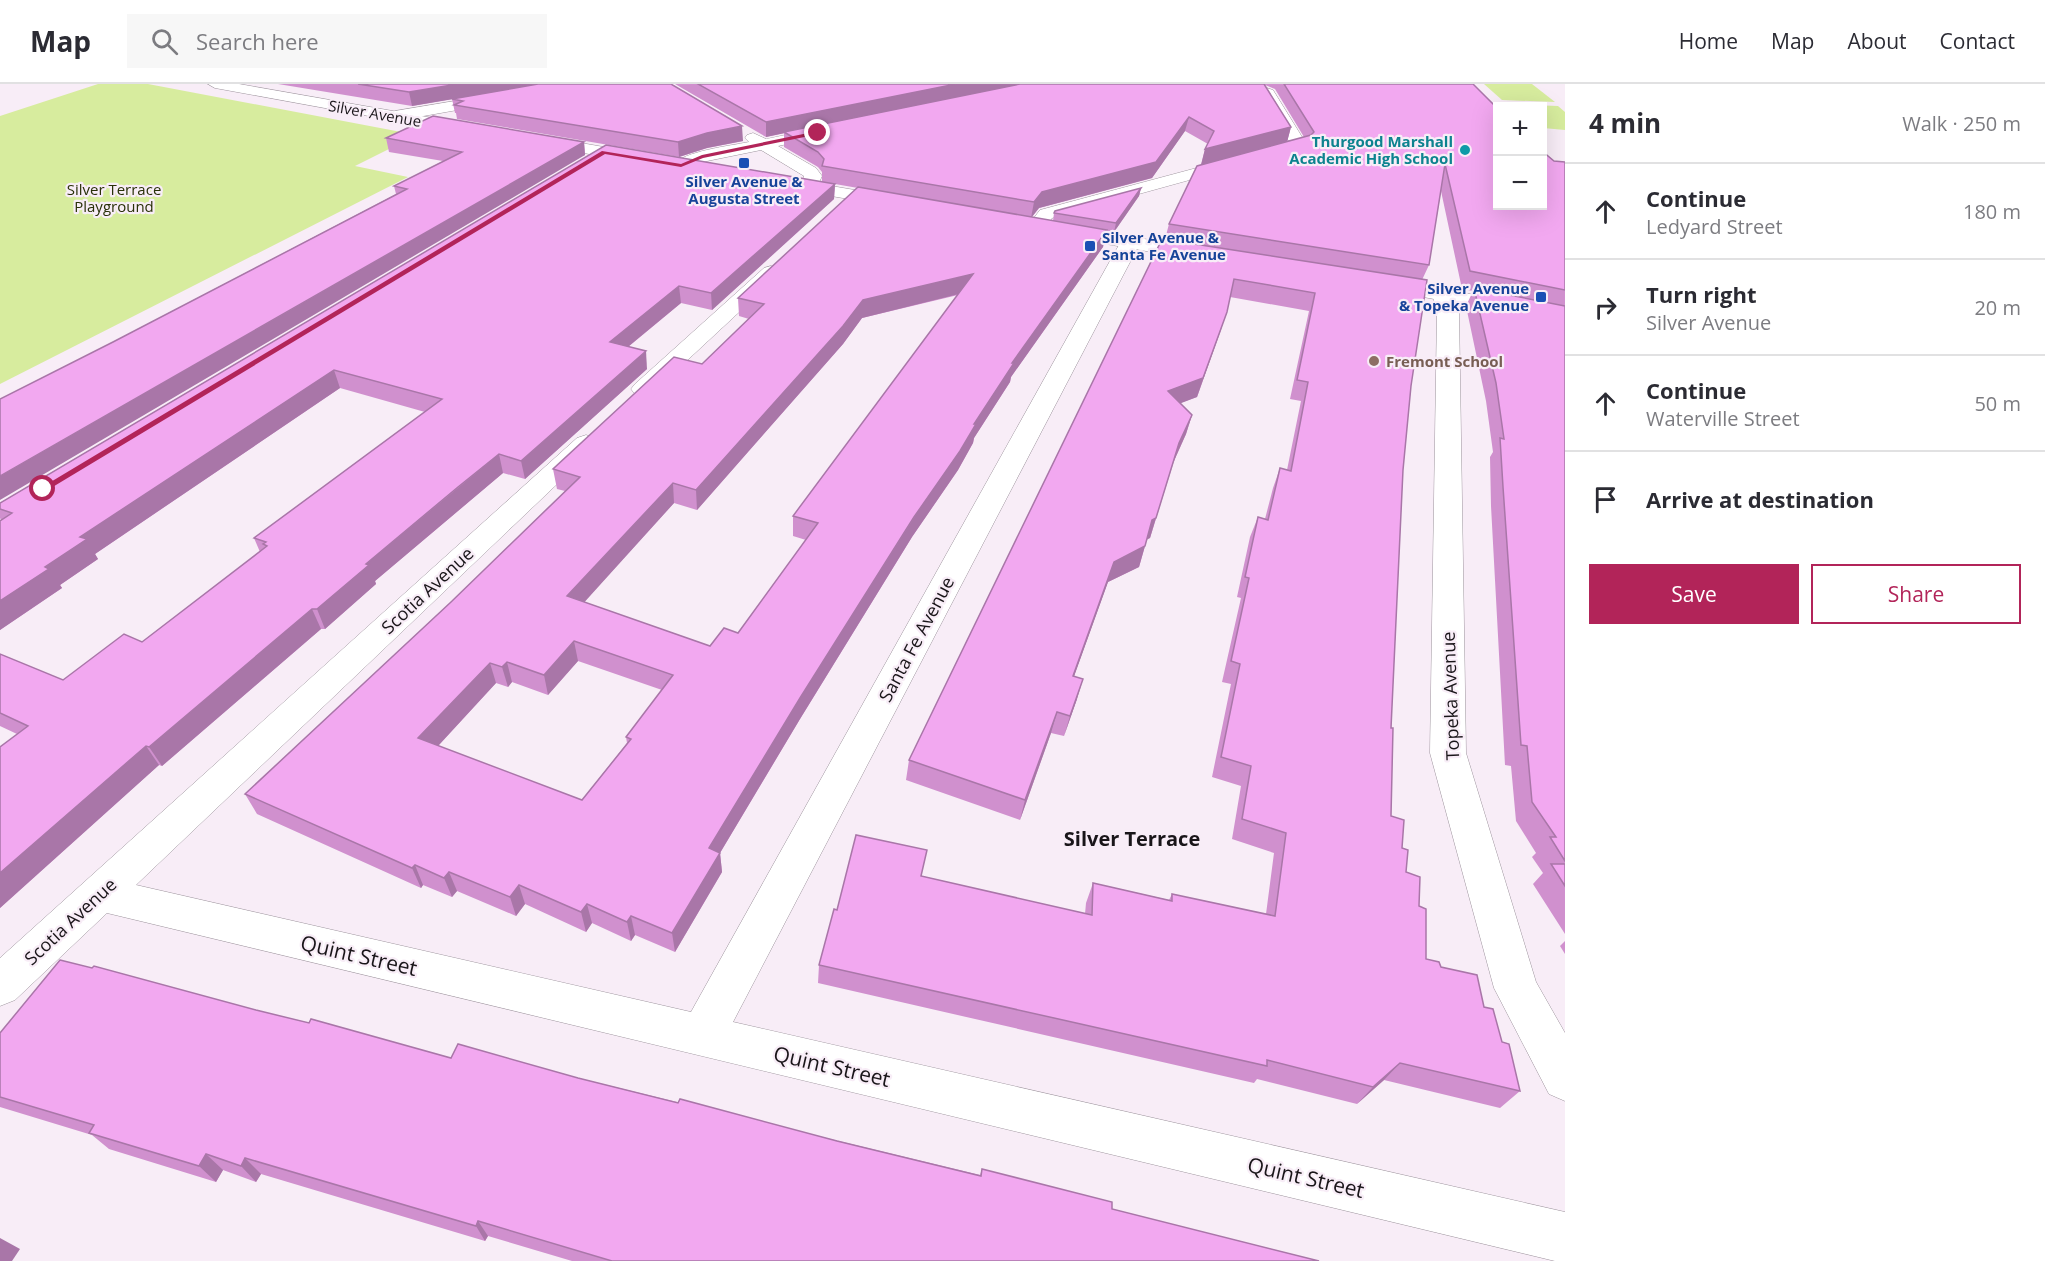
<!DOCTYPE html>
<meta charset="utf-8">
<style>
body{margin:0;font-family:"Open Sans",sans-serif;background:#f7f7f7;color:#2b2b33}
.controls{position:absolute;right:18px;top:18px;display:grid;overflow:hidden;border-radius:0px;box-shadow:0 6px 24px #0002}
.controls button{width:54px;height:54px;display:grid;place-items:center;padding:0;border:0;border-bottom:2px solid #e1e1e2;background:#fff;color:#2b2b33;font:30px sans-serif}
.stop{position:absolute;width:18px;height:18px;margin:-14px;border:4px solid #b22459;border-radius:50%;background:#fff}
.stop.end{background:#b22459;border-color:#fff;box-shadow:0 2px 6px #0008}
.list{margin:0;padding:0;list-style:none}
h2{display:flex;justify-content:space-between;align-items:center;height:78px;margin:0;padding:0 24px;font-size:26px}
h2 small{font-size:20px;font-weight:400;color:#7c7c81}
.list li{display:grid;grid-template-columns:39px 1fr auto;gap:18px;align-items:center;box-sizing:border-box;height:96px;padding:0 24px;border-top:2px solid #e1e1e2}
.list b{display:block;font-size:22px;white-space:nowrap}
.list p{margin:0;font-size:20px;white-space:nowrap;color:#7c7c81}
.list em{font-size:20px;font-style:normal;color:#7c7c81}
.actions{display:flex;gap:12px;padding:18px 24px}
.actions a{flex:1;padding:14px 0;border:2px solid #b22459;border-radius:0px;text-align:center;font-size:21px;color:#b22459}
.actions .main{background:#b22459;color:#fff}
.icon{flex:none;width:33px;height:33px;fill:none;stroke:currentColor;stroke-width:2;stroke-linecap:round;stroke-linejoin:round}
.map{position:relative;flex:none;width:1565px;height:1177px;overflow:hidden}
header{display:flex;align-items:center;gap:36px;box-sizing:border-box;height:84px;padding:0 30px;background:#fff;border-bottom:2px solid #e1e1e2}
header strong{font-size:28px}
nav{display:flex;gap:33px;margin-inline-start:auto;font-size:21px}
.search{width:420px;height:54px;background:#f7f7f7;display:flex;align-items:center;gap:15px;box-sizing:border-box;padding:0 21px;border-radius:0px;color:#7c7c81;font-size:22px}
main{display:flex}
aside{flex:1;background:#fff}
.map>svg:first-child{display:block}
</style>
<header>
<strong>Map</strong>
<div class="search"><svg class="icon" aria-label="search" viewBox="0 0 24 24"><circle cx="10" cy="10" r="6"/><path d="M15 15l6 6"/></svg>Search here</div>
<nav><a>Home</a><a>Map</a><a>About</a><a>Contact</a></nav>
</header>
<main>
<div class="map">
<svg width="1565" height="1177" viewBox="0 0 1565 1177">
<rect width="100%" height="100%" fill="#f8edf7"/>
<g fill="#d7ec9e">
<polygon points="98,0 148,0 417,51 355,82 408,93 0,300 0,32"/>
<polygon points="1484,0 1532,0 1555,18 1502,16"/>
<polygon points="1505,20 1558,22 1565,28 1565,46 1543,44 1542,22 1508,22"/>
</g>
<g fill="none" stroke-linecap="round" stroke-linejoin="round">
<defs>
<g id="street">
<polygon points="557,0 589,0 582,4 395,37 387,32 395,27"/>
<polygon points="1234,0 1255,0 1273,6 1307,61 1305,64 1052,134 1043,147 1029,147 1027,143 1040,126 1290,59 1262,12 1236,3"/>
<path d="M 828,42 L 834,44 L 836,47 L 834,50 L 778,62 L 816,84 L 822,92 L 815,107 L 803,107 L 800,103 L 804,92 L 761,66 L 707,77 L 681,86 L 673,81 C 684,67 730,62 749,58 L 745,54 L 747,51 L 753,49 L 766,55 Z"/>
<polygon points="1130,153 1137,155 1140,159 733,938 1565,1128 1565,1177 1555,1177 107,829 15,916 0,922 0,874 577,354 586,351 595,354 599,359 595,364 136,801 691,928 1120,159 1123,155"/>
<polygon points="771,182 778,184 781,188 778,192 651,310 643,312 635,310 631,305 635,300 764,184"/>
<polygon points="1442,204 1449,206 1459,227 1466,669 1536,898 1565,949 1565,1017 1549,1010 1494,904 1430,669 1437,227 1432,210 1435,206"/>
</g>
<g id="secondary">
<polygon points="208,0 239,0 467,40 475,45 467,50 215,4"/>
<polygon points="541,52 638,69 646,74 638,79 535,60 533,57 535,54"/>
<polygon points="790,95 896,113 902,114 905,118 902,122 896,123 784,104 781,100 784,96"/>
<polygon points="1062,141 1203,165 1210,167 1213,171 1210,175 1203,177 1055,151 1053,147 1055,143"/>
<polygon points="1381,194 1565,227 1565,239 1374,204 1371,200 1374,196"/>
</g>
</defs>
<use href="#street" stroke="#9d949d" stroke-width="1"/>
<use href="#secondary" stroke="#9d949d" stroke-width="1"/>
<use href="#street" fill="#fff" fill-rule="evenodd"/>
<use href="#secondary" fill="#fff" fill-rule="evenodd"/>
</g>
<g fill="#d090ce" fill-rule="evenodd">
<polygon points="278,0 671,0 743,57 707,64 679,73 457,35 456,29 455,29 452,15 412,22"/>
<path d="M 675,0 L 1473,0 L 1554,77 L 1565,78 L 1565,850 L 1533,800 L 1543,789 L 1532,773 L 1536,769 L 1516,737 L 1511,682 L 1505,681 L 1491,422 L 1490,373 L 1493,368 L 1486,317 L 1466,222 L 1473,207 L 1462,205 L 1441,107 L 1429,181 L 1422,196 L 1411,302 L 1403,386 L 1391,644 L 1391,732 L 1402,764 L 1406,788 L 1419,822 L 1426,875 L 1441,883 L 1484,923 L 1502,958 L 1520,1007 L 1500,1024 L 1384,996 L 1357,1020 L 1257,995 L 1254,999 L 818,899 L 819,881 L 837,826 L 922,792 L 1085,830 L 1086,819 L 1093,799 L 1169,816 L 1172,810 L 1266,830 L 1274,769 L 1232,755 L 1241,702 L 1212,693 L 1231,600 L 1222,598 L 1241,514 L 1237,513 L 1250,453 L 1258,433 L 1265,435 L 1273,404 L 1280,384 L 1287,386 L 1301,317 L 1290,315 L 1309,227 L 1230,213 L 1221,246 L 1197,313 L 1180,319 L 1192,331 L 1186,350 L 1174,377 L 1150,454 L 1147,455 L 1139,483 L 1108,498 L 1074,592 L 1077,615 L 1064,652 L 1051,649 L 1020,736 L 906,696 L 909,676 L 1165,155 L 1169,140 L 1304,53 L 1275,5 L 1265,1 L 1291,43 L 1287,58 L 1201,81 L 1205,65 L 1208,60 L 1185,47 L 1152,94 L 1039,124 L 1032,133 L 1053,137 L 1054,129 L 1141,104 L 1139,112 L 1114,148 L 1107,147 L 1103,163 L 1011,293 L 1010,298 L 974,354 L 973,359 L 958,386 L 912,453 L 800,635 L 720,769 L 722,788 L 675,868 L 635,851 L 631,857 L 592,839 L 586,848 L 525,820 L 516,832 L 457,807 L 452,813 L 423,801 L 421,804 L 257,730 L 245,710 L 451,518 L 565,407 L 557,405 L 553,385 L 702,280 L 749,235 L 739,232 L 738,214 L 858,104 L 835,100 L 834,115 L 712,226 L 681,219 L 628,263 L 647,285 L 525,395 L 503,389 L 375,497 L 376,500 L 325,545 L 321,545 L 162,682 L 159,681 L 0,824 L 0,663 L 17,650 L 0,642 L 0,570 L 63,596 L 142,558 L 260,468 L 254,454 L 425,328 L 340,304 L 95,470 L 98,475 L 60,501 L 62,504 L 0,546 L 0,437 L 1,436 L 0,434 L 0,419 L 606,61 L 822,98 L 822,88 L 818,83 L 784,63 L 784,49 L 766,53 ZM 958,211 L 793,432 L 793,452 L 806,456 L 738,549 L 710,562 L 584,518 L 674,419 L 697,426 L 843,260 L 862,234 ZM 578,577 L 662,606 L 626,653 L 627,659 L 582,716 L 438,662 L 496,599 L 508,603 L 512,598 L 548,611 Z"/>
<polygon points="386,54 584,58 585,71 113,258 396,110 394,102 443,77 389,68"/>
<polygon points="1565,857 1565,870 1560,862"/>
<polygon points="256,926 451,974 578,994 980,1091 982,1085 1112,1125 1319,1177 572,1177 488,1152 485,1157 261,1090 256,1098 223,1086 216,1098 109,1065 92,1051 0,1023 0,949"/>
</g>
<g fill="#a976a8">
<polygon points="458,0 543,0 412,22 409,8"/>
<polygon points="956,0 1021,0 766,53 766,38"/>
<polygon points="1189,33 1185,47 1152,94 1039,124 1031,134 1034,118 1042,108"/>
<polygon points="742,42 743,57 707,64 679,73 678,58 707,49"/>
<polygon points="1291,43 1287,58 1201,81 1205,65"/>
<polygon points="584,58 585,71 0,416 0,392"/>
<polygon points="835,100 834,115 712,226 711,209"/>
<polygon points="1141,104 1139,112 1114,148 1116,139"/>
<polygon points="1107,146 1103,163 1011,293 1010,298 974,354 973,359 958,386 912,453 800,635 711,784 709,764 800,614 1012,279"/>
<polygon points="973,190 971,207 862,234 843,260 697,426 696,406 863,216"/>
<polygon points="679,202 681,219 612,276 610,258"/>
<polygon points="1227,228 1197,313 1163,326 1168,307"/>
<polygon points="646,267 647,285 525,395 521,377"/>
<polygon points="334,286 340,304 95,470 98,475 60,501 62,504 0,546 0,517 45,483 80,453"/>
<polygon points="1192,331 1186,350 1173,379 1179,359"/>
<polygon points="499,370 503,389 375,497 376,500 325,545 317,525 366,480"/>
<polygon points="673,399 674,419 571,533 567,512"/>
<polygon points="1156,434 1150,454 1146,456 1152,436"/>
<polygon points="1145,462 1139,483 1108,498 1067,612 1073,592 1114,478"/>
<polygon points="312,525 321,545 162,682 149,663"/>
<polygon points="574,557 578,577 548,611 544,591"/>
<polygon points="507,578 512,598 508,603 502,583"/>
<polygon points="490,579 496,599 426,675 418,654"/>
<polygon points="1083,595 1077,615 1064,652 1070,632"/>
<polygon points="1057,628 1051,649 1020,736 1025,716"/>
<polygon points="146,662 159,681 0,824 0,789"/>
<polygon points="720,769 722,788 675,868 672,849"/>
<polygon points="415,781 423,801 421,804 412,784"/>
<polygon points="449,788 457,807 452,813 444,794"/>
<polygon points="519,801 525,820 516,832 510,813"/>
<polygon points="587,820 592,839 586,848 581,828"/>
<polygon points="631,832 635,851 631,857 627,838"/>
<polygon points="1400,979 1384,996 1357,1020 1373,1003"/>
<polygon points="206,1070 223,1086 216,1098 199,1082"/>
<polygon points="245,1074 261,1090 256,1098 241,1082"/>
<polygon points="478,1137 488,1152 485,1157 476,1142"/>
<polygon points="0,1154 20,1165 12,1177 0,1177"/>
</g>
<g fill="#f2a8f0" stroke="#a976a8" stroke-width="1.5" fill-rule="evenodd">
<polygon points="358,0 458,0 409,8"/>
<polygon points="538,0 671,0 742,42 707,49 678,58 454,21 463,17 452,15"/>
<polygon points="698,0 956,0 766,38"/>
<polygon points="1020,0 1264,0 1291,43 1205,65 1214,47 1189,33 1156,78 1042,108 1034,118 822,82 824,75 818,68 784,48"/>
<polygon points="1284,0 1473,0 1497,24 1497,122 1542,122 1542,67 1554,77 1565,78 1565,206 1470,187 1445,80 1429,181 1169,140 1197,82 1311,51 1314,48"/>
<polygon points="433,32 584,58 0,392 0,315 113,258 407,105 394,102 462,68 386,54"/>
<polygon points="606,61 835,100 711,209 679,202 610,258 646,267 521,377 499,370 458,403 366,480 369,481 317,525 312,525 149,663 146,662 0,789 0,663 28,642 0,629 0,570 63,596 124,550 142,558 267,462 263,460 266,458 254,454 442,315 334,286 80,453 87,455 45,483 49,485 0,517 0,437 12,429 0,425 0,419"/>
<path d="M 858,103 L 1107,146 L 1012,279 L 1014,279 L 974,340 L 976,340 L 960,367 L 914,433 L 800,614 L 709,764 L 720,769 L 672,849 L 631,832 L 627,838 L 587,820 L 581,828 L 519,801 L 510,813 L 449,788 L 444,794 L 415,781 L 412,784 L 245,710 L 451,518 L 580,393 L 553,385 L 674,273 L 702,280 L 764,220 L 738,214 ZM 973,190 L 793,432 L 818,439 L 738,549 L 724,544 L 710,562 L 567,512 L 673,399 L 696,406 L 843,242 L 863,216 ZM 574,557 L 673,591 L 626,653 L 631,655 L 582,716 L 418,654 L 490,579 L 502,583 L 507,578 L 544,591 Z"/>
<polygon points="1141,104 1116,139 1054,129 1055,127"/>
<polygon points="1162,155 1427,196 1411,302 1403,386 1391,644 1393,644 1391,732 1404,736 1402,764 1408,766 1406,788 1420,793 1419,822 1426,825 1426,875 1439,878 1441,883 1477,891 1484,923 1493,925 1502,958 1509,960 1520,1007 1400,979 1373,1003 1267,976 1267,982 819,881 834,825 837,826 856,751 927,766 921,792 1092,831 1093,799 1172,817 1172,810 1275,832 1286,749 1242,735 1251,682 1221,673 1240,580 1231,577 1249,494 1245,493 1258,433 1268,436 1280,384 1291,387 1308,298 1297,296 1315,209 1234,195 1227,228 1203,294 1168,307 1192,331 1179,359 1156,434 1152,436 1145,462 1114,478 1073,592 1083,595 1070,632 1057,628 1025,716 909,676"/>
<polygon points="1474,204 1565,222 1565,777 1550,753 1556,753 1532,718 1527,662 1521,661 1503,403 1500,354 1504,355 1496,299"/>
<polygon points="1551,780 1565,780 1565,802"/>
<polygon points="60,876 92,884 94,882 256,926 309,939 311,935 451,974 458,960 578,994 678,1019 680,1015 837,1057 981,1092 982,1085 1112,1118 1112,1125 1319,1177 612,1177 478,1137 476,1142 245,1074 241,1082 206,1070 199,1082 89,1049 94,1041 0,1013 0,949"/>
</g>
<polygon fill="#b22459" points="818,47 819,50 703,74 681,83 605,70 46,407 39,405 602,67 681,80 702,71"/>
<circle fill="#0f9aa8" stroke="#f8edf7" stroke-width="2" cx="1465" cy="66" r="6"/>
<g fill="#1a4fb4" stroke="#f8edf7" stroke-width="2">
<rect x="738" y="73" width="12" height="12" rx="3"/>
<rect x="1084" y="156" width="12" height="12" rx="3"/>
<rect x="1535" y="207" width="12" height="12" rx="3"/>
</g>
<circle fill="#8d6e63" stroke="#f8edf7" stroke-width="2" cx="1374" cy="277" r="6"/>
<g text-anchor="middle" dominant-baseline="central" stroke-width="4.5" stroke-linejoin="round" paint-order="stroke">
<g font-size="15" fill="#191519" stroke="#f8edf7">
<text transform="translate(375 29) rotate(10)">Silver Avenue</text>
</g>
<g font-size="15" font-weight="bold" fill="#0d838f" stroke="#f8edf7" text-anchor="end">
<text x="1453" y="57">Thurgood Marshall<tspan x="1453" dy="17">Academic High School</tspan></text>
</g>
<g font-size="15" font-weight="bold" fill="#164399" stroke="#f8edf7">
<text x="744" y="97">Silver Avenue &amp;<tspan x="744" dy="17">Augusta Street</tspan></text>
<text x="1102" y="153" text-anchor="start">Silver Avenue &amp;<tspan x="1102" dy="17">Santa Fe Avenue</tspan></text>
<text x="1529" y="204" text-anchor="end">Silver Avenue<tspan x="1529" dy="17">&amp; Topeka Avenue</tspan></text>
</g>
<g font-size="15" fill="#293108" stroke="#f8edf7">
<text x="114" y="105">Silver Terrace<tspan x="114" dy="17">Playground</tspan></text>
</g>
<g font-size="15" font-weight="bold" fill="#785e54" stroke="#f8edf7" text-anchor="start">
<text x="1386" y="277">Fremont School</text>
</g>
<g font-size="18" fill="#191519" stroke="#f8edf7">
<text transform="translate(427 506) rotate(-43)">Scotia Avenue</text>
<text transform="translate(916 555) rotate(-62)">Santa Fe Avenue</text>
<text transform="translate(1450 612) rotate(-92)">Topeka Avenue</text>
<text transform="translate(70 837) rotate(-43)">Scotia Avenue</text>
</g>
<g font-size="20" font-weight="bold" fill="#191519" stroke="#f8edf7">
<text x="1132" y="754">Silver Terrace</text>
</g>
<g font-size="21" fill="#191519" stroke="#f8edf7">
<text transform="translate(359 871) rotate(13)">Quint Street</text>
<text transform="translate(832 982) rotate(13)">Quint Street</text>
<text transform="translate(1306 1093) rotate(13)">Quint Street</text>
</g>
</g>
</svg>
<div class="controls">
<button>+</button>
<button>−</button>
</div>
<div class="stop" style="left:43px;top:405px"></div>
<div class="stop end" style="left:818px;top:49px"></div>
</div>
<aside>
<h2>4 min<small>Walk · 250 m</small></h2>
<ul class="list">
<li><svg class="icon" aria-label="ahead" viewBox="0 0 24 24"><path d="M12 20V5M6 11l6-6 6 6"/></svg><div><b>Continue</b><p>Ledyard Street</p></div><em>180 m</em></li>
<li><svg class="icon" aria-label="right" viewBox="0 0 24 24"><path d="M7 20v-9h11M14 6l5 5-5 5"/></svg><div><b>Turn right</b><p>Silver Avenue</p></div><em>20 m</em></li>
<li><svg class="icon" aria-label="ahead" viewBox="0 0 24 24"><path d="M12 20V5M6 11l6-6 6 6"/></svg><div><b>Continue</b><p>Waterville Street</p></div><em>50 m</em></li>
<li><svg class="icon" aria-label="arrive" viewBox="0 0 24 24"><path d="M6 21V4h12l-3 4 3 4H6"/></svg><div><b>Arrive at destination</b></div></li>
</ul>
<div class="actions"><a class="main">Save</a><a>Share</a></div>
</aside>
</main>
